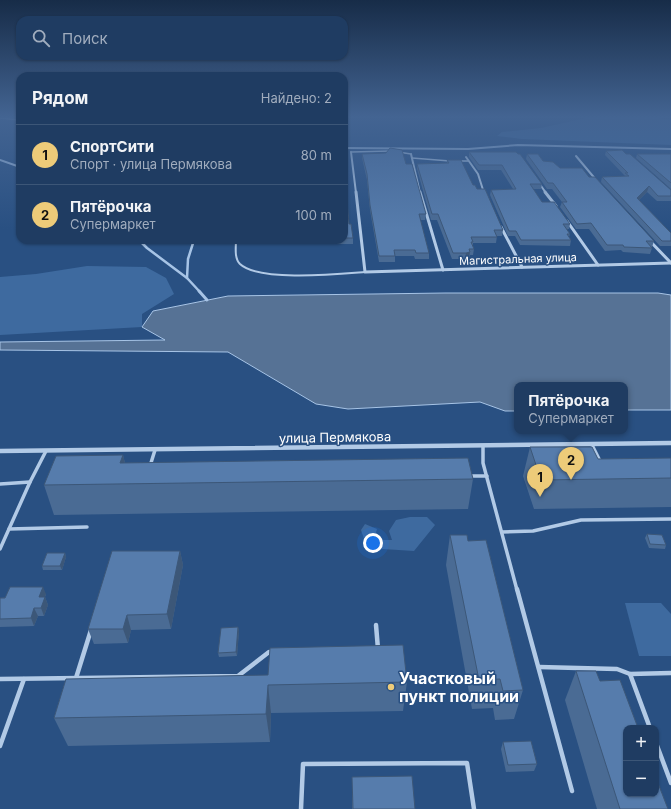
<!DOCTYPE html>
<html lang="ru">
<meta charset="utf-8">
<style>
body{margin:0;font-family:Inter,sans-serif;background:#2c476b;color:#f1f3f6}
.controls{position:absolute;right:12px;bottom:12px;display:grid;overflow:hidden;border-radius:8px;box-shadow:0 1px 3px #0004}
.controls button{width:36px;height:36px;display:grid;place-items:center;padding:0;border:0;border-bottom:1px solid #3c5677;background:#1f3c62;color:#f1f3f6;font:20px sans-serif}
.you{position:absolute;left:373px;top:543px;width:14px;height:14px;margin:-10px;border:3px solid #fff;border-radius:50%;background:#1a73e8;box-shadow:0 0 0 6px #1a73e833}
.badge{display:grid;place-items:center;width:26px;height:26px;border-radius:50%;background:#edcb79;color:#111;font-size:13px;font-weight:700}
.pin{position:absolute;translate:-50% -33px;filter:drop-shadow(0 1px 2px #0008)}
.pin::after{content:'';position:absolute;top:21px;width:14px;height:12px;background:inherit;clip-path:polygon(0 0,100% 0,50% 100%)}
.popup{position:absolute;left:514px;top:382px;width:114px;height:52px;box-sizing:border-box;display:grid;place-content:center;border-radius:8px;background:#1f3c62;filter:drop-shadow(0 1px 3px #0005);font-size:13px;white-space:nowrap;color:#a1adbe}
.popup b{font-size:15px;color:#f1f3f6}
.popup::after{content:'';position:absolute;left:50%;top:100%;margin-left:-8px;border:8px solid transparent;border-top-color:#1f3c62}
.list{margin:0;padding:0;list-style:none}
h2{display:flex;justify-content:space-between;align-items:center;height:52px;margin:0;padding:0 16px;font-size:17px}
h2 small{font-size:13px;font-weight:400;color:#a1adbe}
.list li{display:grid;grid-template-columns:26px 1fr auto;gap:12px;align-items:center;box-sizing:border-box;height:60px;padding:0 16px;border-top:1px solid #3c5677}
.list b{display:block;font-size:15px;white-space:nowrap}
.list p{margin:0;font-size:13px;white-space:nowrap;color:#a1adbe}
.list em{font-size:13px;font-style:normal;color:#a1adbe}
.icon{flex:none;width:22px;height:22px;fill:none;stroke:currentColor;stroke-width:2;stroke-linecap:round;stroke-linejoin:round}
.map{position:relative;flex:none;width:671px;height:809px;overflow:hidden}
.search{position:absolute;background:#1f3c62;box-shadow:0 1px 3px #0004;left:16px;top:16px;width:332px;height:44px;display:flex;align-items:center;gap:10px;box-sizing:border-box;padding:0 14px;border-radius:12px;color:#a1adbe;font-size:15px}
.panel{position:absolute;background:#1f3c62;box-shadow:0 1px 3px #0004;left:16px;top:72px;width:332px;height:172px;border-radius:12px}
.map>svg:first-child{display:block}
</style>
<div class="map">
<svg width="671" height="809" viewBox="0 0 671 809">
<rect width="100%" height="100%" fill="#295082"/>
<g fill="#3e6a9f">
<polygon points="595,116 647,116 671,120 671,145 522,139 497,136 502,132 541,128"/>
<polygon points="87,266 146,267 166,278 174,294 142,314 142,327 0,335 0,277 36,274"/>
<polygon points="410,517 427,517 435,525 414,551 367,548 361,530 365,524 377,529 374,540 392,540 389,531 396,520"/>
<polygon points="625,603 661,603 671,614 671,656 639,656"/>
</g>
<polygon fill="#567295" stroke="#a7c4e6" points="445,293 658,293 671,295 671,410 625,410 625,385 517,385 517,411 505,411 480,402 348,409 316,404 228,352 0,350 0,342 165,340 142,327 153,311 228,296"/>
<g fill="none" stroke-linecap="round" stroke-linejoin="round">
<g stroke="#a7c4e6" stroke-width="2">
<polyline points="344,148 468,149 518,145 671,149"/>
<polyline points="0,160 20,167"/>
</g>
<g stroke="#a7c4e6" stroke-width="2.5">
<polyline points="139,240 147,248 187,278"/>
<polyline points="194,240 188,259 187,278 200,292"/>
</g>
<polyline stroke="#a7c4e6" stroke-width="3" points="199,291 207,300"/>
<g stroke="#b2cae6" stroke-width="1.5">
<polyline points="0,118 20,120"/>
<polyline points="351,152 391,151"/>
<polyline points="398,152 411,154"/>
<polyline points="412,158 450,161"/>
<polyline points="457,161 468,161"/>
</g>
<path stroke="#b2cae6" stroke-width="2" d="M 236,240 C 236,247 234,258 240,264 C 259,282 339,274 365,272"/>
<g stroke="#b2cae6" stroke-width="3.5">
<polyline points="592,445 600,461"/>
<polyline points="483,446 483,463 517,590"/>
<polyline points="150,466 155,450"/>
<polyline points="469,476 487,476"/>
<polyline points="0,484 30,482"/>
<polyline points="9,529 87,527"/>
<polyline points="502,532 533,531 581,520 671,519"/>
<polyline points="0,549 30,482 46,451"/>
</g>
<g stroke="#b2cae6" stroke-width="4.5">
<polyline points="517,589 572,791"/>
<polyline points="376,625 378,649"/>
<polyline points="539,667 617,669 630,674 671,673"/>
<polyline points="630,674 650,728"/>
<polyline points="76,678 91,630"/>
<polyline points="0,679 238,676 269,652 272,652"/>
<polyline points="656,743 671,783"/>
<polyline points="0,746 24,679"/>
<polyline points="301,809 303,764 467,763 474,809"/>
</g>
<g stroke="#b2cae6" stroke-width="2">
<polyline points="351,152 356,193"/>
<polyline points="411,154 420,193"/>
<polyline points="576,156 597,181"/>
<polyline points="466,157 478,174 484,193"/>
<polyline points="539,183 546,193"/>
</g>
<g stroke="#b2cae6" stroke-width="3">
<polyline points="356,192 365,272 671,263"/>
<polyline points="420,192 443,270"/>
<polyline points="484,192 485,194"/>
<polyline points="545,192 556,206"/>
<polyline points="567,221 598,265"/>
<polyline points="501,227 522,267"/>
<polyline points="649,240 671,263"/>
</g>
<polyline stroke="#b2cae6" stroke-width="4.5" points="0,451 671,443"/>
</g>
<g fill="#4a6b94">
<polygon points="606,151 671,196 671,201 657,201 647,192 639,200 671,233 671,246 660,246 601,182 602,177 624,176 625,176 605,155"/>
<polygon points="344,152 347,178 347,183 345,183 349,224 353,238 353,244 337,244 337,241 331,241 331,240 344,240"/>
<polygon points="469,152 516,152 542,184 541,189 533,189 542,202 570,224 569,229 567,229 570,234 569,237 571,240 570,246 520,245 515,236 508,236 490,195 491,190 513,189 501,170 478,170 469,157"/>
<polygon points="362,154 406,164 426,214 425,220 420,220 429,253 429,259 415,259 414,256 395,256 395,262 379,262 370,210 367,180 362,158"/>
<polygon points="527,154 560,168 589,177 654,241 652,247 651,247 652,248 650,254 623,252 621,250 605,251 589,229 576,229 560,207 562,202 552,189 547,189 526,159"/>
<polygon points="637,154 671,154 671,189 636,158"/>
<polygon points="447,160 477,189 503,230 502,236 497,236 496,243 473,243 473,246 474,249 473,255 470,255 469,258 465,259 452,259 437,220 431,220 417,169 417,164 447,163"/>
<polygon points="530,447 598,459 671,458 671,507 534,509 523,476"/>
<polygon points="123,455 125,463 473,479 468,509 54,515 44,485"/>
<polygon points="647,534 666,545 665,549 649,548 645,538"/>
<polygon points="450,535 468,541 523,690 514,719 495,720 493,708 472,709 446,565"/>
<polygon points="180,551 183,565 171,629 131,630 128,643 94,644 88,629"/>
<polygon points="65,553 66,557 62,570 43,570 42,566"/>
<polygon points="46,594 45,597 48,605 44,616 38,616 34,626 0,627 0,598"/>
<polygon points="238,627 239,631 237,656 219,657 218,653"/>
<polygon points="576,671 600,681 668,809 597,809 565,700"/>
<polygon points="66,679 407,682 403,711 271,713 270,742 68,746 54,718"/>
<polygon points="503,742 537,764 534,771 506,772 501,749"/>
<polygon points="352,777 415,809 352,809"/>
</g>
<g fill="#3c5778">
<polygon points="649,186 647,192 636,203 637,198"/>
<polygon points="470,252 469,258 465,259 466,253"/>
<polygon points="123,455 130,484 120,463"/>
<polygon points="180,551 183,565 171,629 167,614"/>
<polygon points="65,553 66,557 62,570 60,566"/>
<polygon points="43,587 46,594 42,605 39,597"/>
<polygon points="45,597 48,605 44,616 41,608"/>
<polygon points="34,608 38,616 34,626 31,618"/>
<polygon points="127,615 131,630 128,643 123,629"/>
<polygon points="238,627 239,631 237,656 236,652"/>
<polygon points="268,685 271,713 270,742 266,714"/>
</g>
<g fill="#567cac" stroke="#3c5778">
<polygon points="390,148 402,150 406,164 412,164 426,214 419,214 429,253 416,253 415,250 394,250 395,256 379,256 370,205 367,174 362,154 386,153"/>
<polygon points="622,150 626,154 630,154 671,190 671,196 658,196 649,186 637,198 671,233 671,241 662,241 602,177 629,176 625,173 628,173 606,151"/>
<polygon points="344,152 345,152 347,178 345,178 349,224 351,224 353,238 344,238"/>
<polygon points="469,152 516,152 518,154 520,154 542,184 530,184 542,202 554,202 570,224 563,224 570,234 567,234 571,240 521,240 516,231 509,231 491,190 516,189 502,165 479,165"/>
<polygon points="527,154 538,154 543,161 553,162 560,168 582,168 589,177 595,177 654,241 646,241 652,248 624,247 623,245 607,245 591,223 577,224 562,202 567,202 553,183 548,183"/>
<polygon points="637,154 671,154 671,183"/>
<polygon points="447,160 461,160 473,185 475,185 477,189 485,189 503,230 494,230 497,237 471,237 473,242 471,242 474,249 469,249 470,252 466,253 453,253 438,214 432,214 417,164 449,163"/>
<polygon points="530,447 592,447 598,459 671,458 671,478 541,480"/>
<polygon points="123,455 120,463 468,458 473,479 44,485 56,456"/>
<polygon points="647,534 662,535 666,545 650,544"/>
<polygon points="450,535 467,535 468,541 486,540 523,690 503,691 500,679 479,680"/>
<polygon points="112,551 180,551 167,614 127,615 123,629 88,629"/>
<polygon points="47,553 65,553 60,566 42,566"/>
<polygon points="10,587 43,587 39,597 45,597 41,608 34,608 31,618 0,619 0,598 5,598"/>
<polygon points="238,627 236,652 218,653 221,628"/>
<polygon points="403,645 407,682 268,685 266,714 54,718 66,679 268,675 270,648"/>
<polygon points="576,671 596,671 600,681 620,680 638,728 626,728 626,794 656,794 656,778 668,809 620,809"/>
<polygon points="531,741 537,764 508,765 503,742"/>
<polygon points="412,776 415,809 353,809 352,777"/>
</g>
<linearGradient id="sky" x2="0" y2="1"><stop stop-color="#172c48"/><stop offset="0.51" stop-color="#436492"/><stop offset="1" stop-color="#436492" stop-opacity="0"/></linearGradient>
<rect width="671" height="229" fill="url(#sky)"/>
<circle fill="#edcb79" stroke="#295082" stroke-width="1.5" cx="391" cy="687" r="4"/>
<g text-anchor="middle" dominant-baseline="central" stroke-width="3" stroke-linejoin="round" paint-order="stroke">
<g font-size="11" fill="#fff" stroke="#295082">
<text transform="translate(518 259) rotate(-2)">Магистральная улица</text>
</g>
<g font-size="13" fill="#fff" stroke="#295082">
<text transform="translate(335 437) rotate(-1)">улица Пермякова</text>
</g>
<g font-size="16" font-weight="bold" fill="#fff" stroke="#295082" text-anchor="start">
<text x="399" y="678">Участковый<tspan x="399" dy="18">пункт полиции</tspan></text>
</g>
</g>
</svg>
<div class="controls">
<button>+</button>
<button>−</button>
</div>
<div class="you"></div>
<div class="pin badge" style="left:540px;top:497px">1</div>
<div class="pin badge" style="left:571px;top:480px">2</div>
<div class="popup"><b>Пятёрочка</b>Супермаркет</div>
<div class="search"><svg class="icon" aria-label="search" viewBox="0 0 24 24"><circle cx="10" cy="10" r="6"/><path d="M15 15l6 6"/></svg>Поиск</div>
<section class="panel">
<h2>Рядом<small>Найдено: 2</small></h2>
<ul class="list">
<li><span class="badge">1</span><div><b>СпортСити</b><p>Спорт · улица Пермякова</p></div><em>80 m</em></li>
<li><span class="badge">2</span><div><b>Пятёрочка</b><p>Супермаркет</p></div><em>100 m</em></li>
</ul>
</section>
</div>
